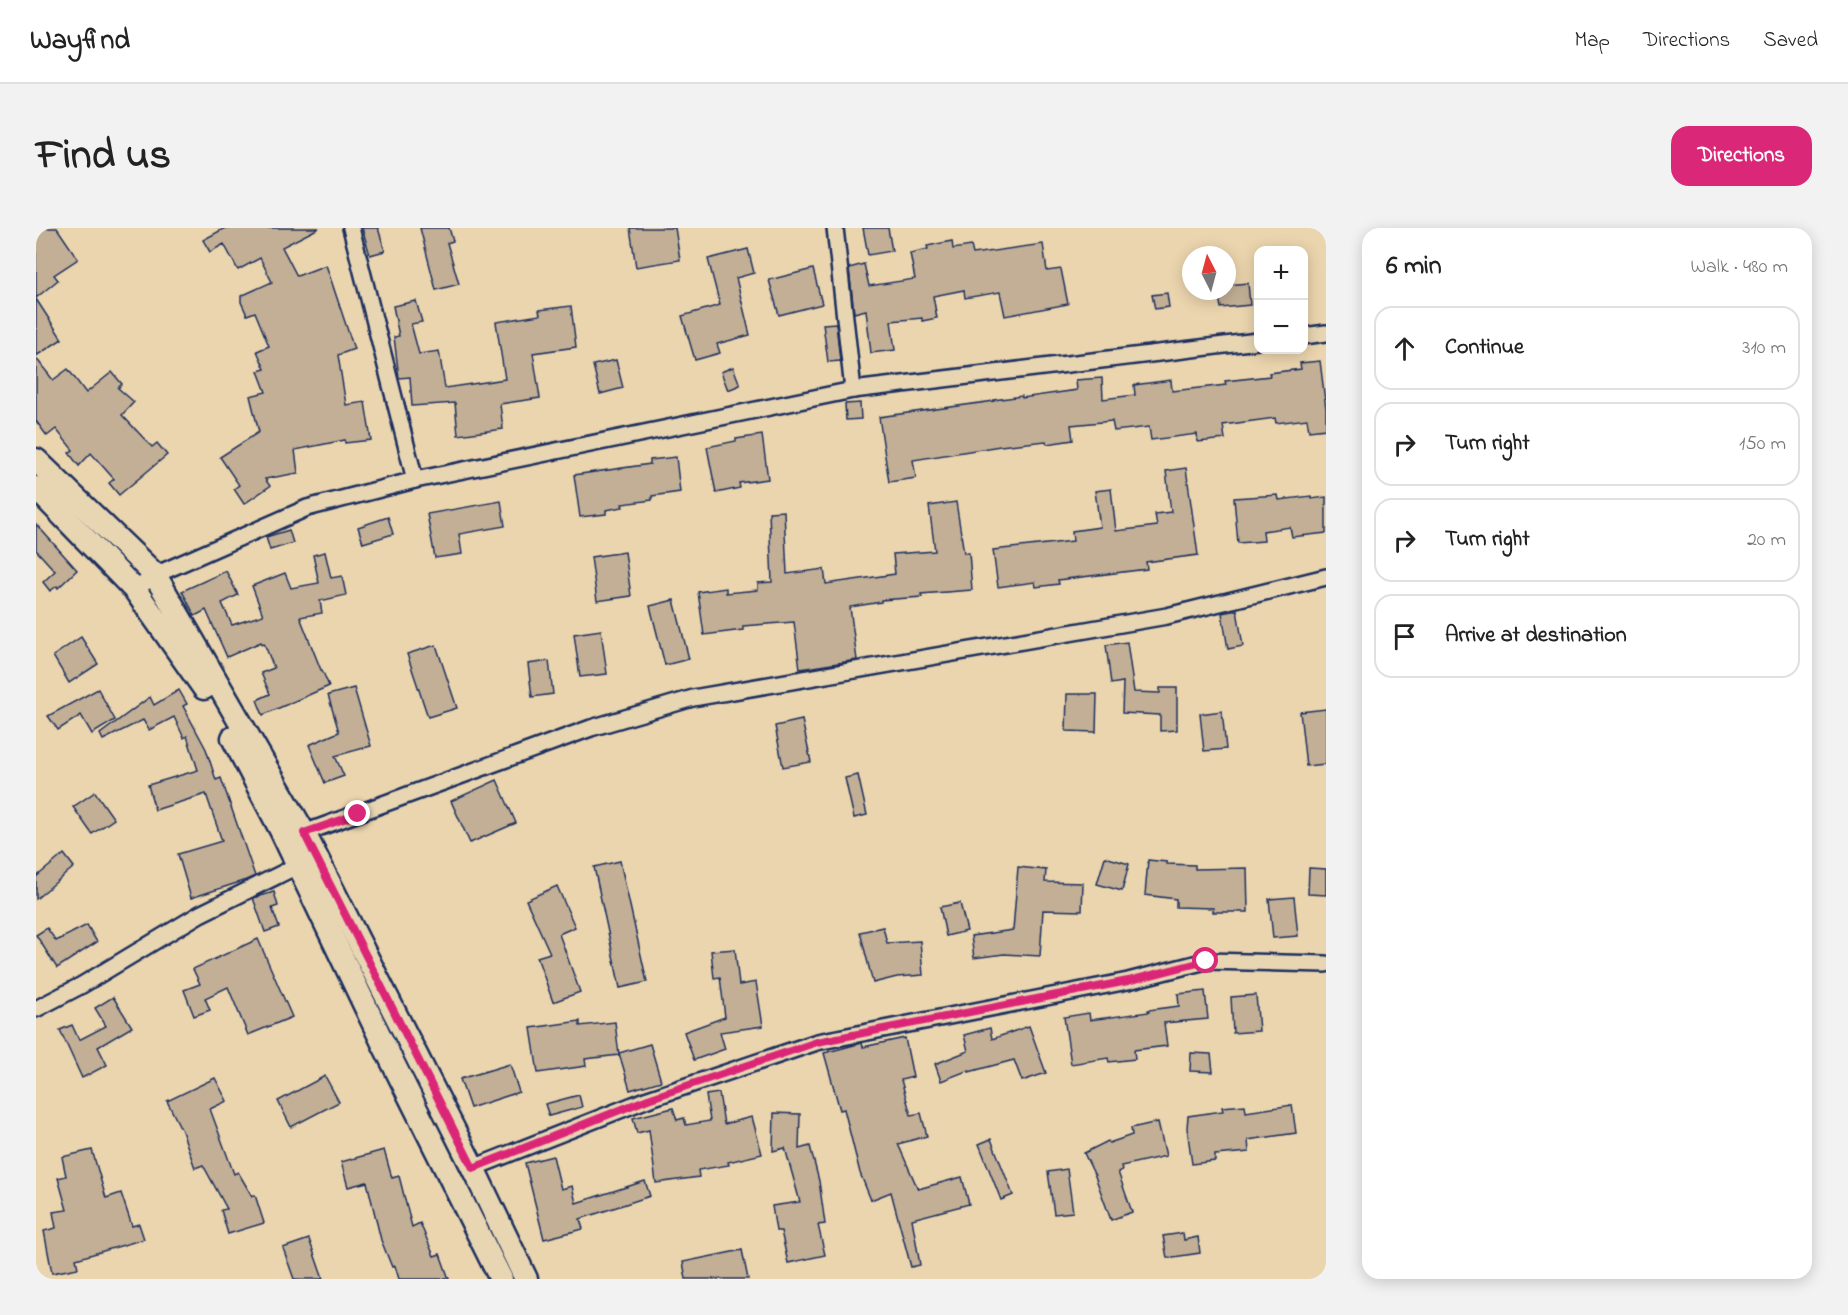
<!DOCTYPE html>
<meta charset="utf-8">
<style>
body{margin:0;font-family:"Indie Flower",sans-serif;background:#f2f2f2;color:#222}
.controls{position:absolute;right:18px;top:18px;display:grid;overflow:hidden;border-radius:12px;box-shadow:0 3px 15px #0003}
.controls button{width:54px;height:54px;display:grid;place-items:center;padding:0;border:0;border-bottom:2px solid #e0e0e0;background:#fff;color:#222;font:30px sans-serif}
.compass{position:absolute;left:1146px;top:18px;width:54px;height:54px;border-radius:50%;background:#fff;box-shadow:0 3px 15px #0003;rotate:354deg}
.stop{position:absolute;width:18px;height:18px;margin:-14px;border:4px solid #db2777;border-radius:50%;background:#fff}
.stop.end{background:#db2777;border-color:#fff;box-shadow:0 2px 6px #0008}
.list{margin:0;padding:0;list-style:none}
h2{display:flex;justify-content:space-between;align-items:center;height:78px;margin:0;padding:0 24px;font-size:26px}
h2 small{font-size:20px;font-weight:400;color:#767676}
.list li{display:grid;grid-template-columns:39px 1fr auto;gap:18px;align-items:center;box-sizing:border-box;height:84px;margin:0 12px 12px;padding:0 12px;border:2px solid #e0e0e0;border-radius:18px}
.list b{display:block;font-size:22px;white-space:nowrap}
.list em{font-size:20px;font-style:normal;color:#767676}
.icon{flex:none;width:33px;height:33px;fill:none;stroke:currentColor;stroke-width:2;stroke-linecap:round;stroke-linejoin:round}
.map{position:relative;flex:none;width:1290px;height:1051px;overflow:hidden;border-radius:18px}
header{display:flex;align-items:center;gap:36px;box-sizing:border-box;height:84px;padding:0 30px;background:#fff;border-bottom:2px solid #e0e0e0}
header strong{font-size:28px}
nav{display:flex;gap:33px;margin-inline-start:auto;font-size:21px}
.intro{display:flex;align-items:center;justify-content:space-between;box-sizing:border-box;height:144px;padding:0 36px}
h1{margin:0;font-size:42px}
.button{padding:15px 27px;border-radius:18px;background:#db2777;color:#fff;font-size:21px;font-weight:700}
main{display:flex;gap:36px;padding:0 36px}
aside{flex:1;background:#fff;border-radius:18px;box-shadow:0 3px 15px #0003}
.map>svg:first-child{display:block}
</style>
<header>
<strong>Wayfind</strong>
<nav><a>Map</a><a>Directions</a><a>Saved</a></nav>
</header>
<div class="intro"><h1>Find us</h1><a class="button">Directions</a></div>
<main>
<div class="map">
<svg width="1290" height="1051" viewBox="0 0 1290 1051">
<rect width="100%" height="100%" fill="#ebd5ae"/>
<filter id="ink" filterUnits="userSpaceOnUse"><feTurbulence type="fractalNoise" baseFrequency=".0167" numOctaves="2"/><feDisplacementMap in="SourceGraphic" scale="12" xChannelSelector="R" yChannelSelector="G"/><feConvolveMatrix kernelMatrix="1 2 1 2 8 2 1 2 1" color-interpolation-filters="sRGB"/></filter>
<g filter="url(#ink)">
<g fill="#c2af95" stroke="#1b2f5e" stroke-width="1.5">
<polygon points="0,0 21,0 42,31 18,47 22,52 0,70"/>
<polygon points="189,0 283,0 246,19 261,48 290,37 318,121 302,127 310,177 329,174 335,212 309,215 309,212 259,222 262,245 229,251 234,258 208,276 198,261 203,257 184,229 223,204 214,168 230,164 222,143 229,141 221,123 233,118 219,84 211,87 205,74 205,68 236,54 224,30 202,42 188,16 174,24 167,12"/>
<polygon points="326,0 342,0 349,23 334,27"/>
<polygon points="384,0 413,0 417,13 411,15 423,56 400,62"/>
<polygon points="594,0 639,0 644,32 600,39"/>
<polygon points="827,0 852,0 856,23 832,27"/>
<polygon points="916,13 917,21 935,18 937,26 1007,16 1011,43 1025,41 1032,76 969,88 964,64 929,70 928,62 897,68 901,90 886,93 886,90 855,93 859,122 835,125 830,82 818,85 813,40 828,36 833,58 879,51 874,25 892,21 891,18"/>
<polygon points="712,21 718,45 700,50 714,107 681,116 684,125 659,132 646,88 684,77 672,31"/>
<polygon points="777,41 786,76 743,87 733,52"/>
<polygon points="1212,55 1214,77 1185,80 1182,63 1191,63 1191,57"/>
<polygon points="1131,65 1133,79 1119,81 1116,67"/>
<polygon points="0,71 26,111 0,128"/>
<polygon points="380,73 386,94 375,96 383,126 403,123 409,160 469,151 460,94 504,87 503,82 535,78 540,119 497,125 504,170 464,176 467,201 422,207 419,175 376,178 374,149 363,150 358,109 363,108 357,78"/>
<polygon points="800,95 804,133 792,134 787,96"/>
<polygon points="0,130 17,152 32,141 50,165 76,144 86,156 82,160 98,174 86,187 116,219 121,215 131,227 83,267 73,255 78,251 55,225 43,238 33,225 37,222 20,201 11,208 0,193"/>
<polygon points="580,132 587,160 564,166 557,137"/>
<polygon points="1284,133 1290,181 1290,201 1273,203 1271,191 1240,195 1239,190 1187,197 1189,211 1162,214 1161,206 1115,212 1113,199 1078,203 1076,193 1035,197 1037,212 1011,216 1010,213 964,218 877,232 880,250 853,254 843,189 958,173 958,172 986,168 986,170 1041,162 1040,152 1066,150 1067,171 1099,167 1098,157 1135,152 1136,163 1190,157 1189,153 1234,148 1233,145 1265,141 1264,135"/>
<polygon points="697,139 704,157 692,162 685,144"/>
<polygon points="824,175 825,191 810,192 809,176"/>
<polygon points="726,207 732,251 703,255 704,260 680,265 671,219 700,213 700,211"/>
<polygon points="640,229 644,264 616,268 616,272 586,276 587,279 570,282 570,286 544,289 538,247 614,236 614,232"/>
<polygon points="1150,240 1162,327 1110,334 1111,341 1022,352 1023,356 1000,359 999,354 962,359 957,322 1037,313 1036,303 1064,299 1059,263 1075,261 1080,303 1121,298 1119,286 1135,284 1130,243"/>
<polygon points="1242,267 1243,272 1275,268 1275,271 1290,269 1290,305 1256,309 1254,299 1227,303 1228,313 1202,315 1198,270"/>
<polygon points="465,273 469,298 423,306 426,326 399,330 391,286"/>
<polygon points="920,274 928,325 933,325 936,362 885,366 886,369 845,372 845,374 814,379 821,432 764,441 758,394 707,398 707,402 668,407 662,364 690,360 690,365 722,362 722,355 736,354 733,284 748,283 751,346 788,341 790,356 859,346 857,326 899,323 893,278"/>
<polygon points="352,289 357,306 327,315 322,299"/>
<polygon points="0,296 41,342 22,360 21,358 14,363 7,354 19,343 0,322"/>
<polygon points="253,302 257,315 234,322 230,309"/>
<polygon points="289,324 295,350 306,348 310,367 284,373 286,385 264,389 285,442 286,442 293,458 227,487 221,472 234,466 225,445 238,440 228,415 226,416 225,414 191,429 170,382 159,388 146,363 190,343 202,367 186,375 196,397 227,387 216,358 249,345 255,360 283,355 277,327"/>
<polygon points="589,324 595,368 561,373 555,329"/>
<polygon points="638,372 653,431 629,437 614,378"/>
<polygon points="1201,382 1207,418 1192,421 1186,385"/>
<polygon points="565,402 571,446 544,449 538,406"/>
<polygon points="45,409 62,436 33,455 17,428"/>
<polygon points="1091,414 1098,464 1124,465 1124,460 1141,460 1141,502 1124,503 1124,487 1086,485 1087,454 1075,456 1070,417"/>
<polygon points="400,417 421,480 392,489 371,426"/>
<polygon points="513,433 517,466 496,469 492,436"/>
<polygon points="318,460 335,518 299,528 308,548 289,555 273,517 303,504 292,467"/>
<polygon points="62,461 79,492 56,506 45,487 22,502 12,488"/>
<polygon points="143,462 151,476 147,478 170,521 180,552 185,550 219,648 210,652 155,670 142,626 186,613 170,566 119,582 112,557 162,542 151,508 148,510 138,489 113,502 107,492 67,512 64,506 114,469 118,477"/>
<polygon points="1031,466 1061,466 1060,504 1030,503"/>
<polygon points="1290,481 1290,536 1270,538 1264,484"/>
<polygon points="1186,483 1190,521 1168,523 1164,486"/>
<polygon points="766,492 775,534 747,539 739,498"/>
<polygon points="822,547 831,587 818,590 809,550"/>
<polygon points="461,552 480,595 434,615 415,573"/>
<polygon points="59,564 78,591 56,606 37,579"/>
<polygon points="28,626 38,639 0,671 0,649"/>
<polygon points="1069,629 1093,636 1086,663 1061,656"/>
<polygon points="1112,632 1131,634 1131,636 1159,637 1159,641 1211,640 1212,684 1177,684 1177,680 1140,679 1140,671 1109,667"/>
<polygon points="584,633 611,754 584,760 558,639"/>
<polygon points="982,639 1010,642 1009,654 1047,655 1046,683 1007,682 1004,728 968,726 938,730 935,708 977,702"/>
<polygon points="1273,640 1290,641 1290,667 1272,666"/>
<polygon points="521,658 539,699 523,706 544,764 517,774 501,729 514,725 490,672"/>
<polygon points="238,664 242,678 236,680 243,699 229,704 217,670"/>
<polygon points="1258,669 1262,708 1237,710 1233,671"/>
<polygon points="924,675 931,703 910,708 904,679"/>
<polygon points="51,697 61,714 21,740 0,707 11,700 20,713"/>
<polygon points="847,699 851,715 884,713 887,747 861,749 837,755 824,704"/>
<polygon points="222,711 256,789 212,807 192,759 169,770 174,782 158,788 148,762 164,756 157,741"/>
<polygon points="699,721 703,757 720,754 727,798 684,804 689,821 658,832 648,804 689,789 684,749 678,750 675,723"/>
<polygon points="1169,763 1172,791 1128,795 1131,818 1098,822 1099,831 1073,834 1072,830 1035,836 1028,789 1053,785 1054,792 1113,784 1112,782 1143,778 1142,766"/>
<polygon points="1220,767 1223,803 1197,805 1195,769"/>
<polygon points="77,769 96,799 62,819 71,837 46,850 24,802 36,797 43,812 70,798 59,780"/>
<polygon points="544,793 544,798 579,794 583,827 549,831 550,838 502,845 495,800"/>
<polygon points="993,798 1010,845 986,853 978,832 933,844 933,842 905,853 899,836 932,823 928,807 954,800 956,811"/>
<polygon points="869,810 877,849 865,852 875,887 885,885 891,908 862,916 882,961 926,949 933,976 876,991 884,1037 875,1039 855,964 835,972 824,945 808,881 804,882 788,825 826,815 827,819"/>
<polygon points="614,816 625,853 594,862 583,825"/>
<polygon points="1155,825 1175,826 1177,844 1154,843"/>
<polygon points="474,836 483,864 434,880 424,851"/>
<polygon points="289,848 303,874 255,899 242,873"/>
<polygon points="179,850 191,873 174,881 198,946 202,944 216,968 219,967 228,995 192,1006 185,982 191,981 167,937 159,940 146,903 131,873"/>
<polygon points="683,865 688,896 716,889 726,926 692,934 693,937 662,942 663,949 620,955 613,902 601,905 597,890 637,880 641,892 648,890 650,897 674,893 670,867"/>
<polygon points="543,867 546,879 513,888 509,876"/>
<polygon points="1209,877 1210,884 1256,877 1260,905 1212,912 1213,924 1179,927 1179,933 1156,936 1151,900 1152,888 1187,883 1186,879"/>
<polygon points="738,885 764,886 763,921 774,918 783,953 789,996 782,997 789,1027 752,1035 745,1003 740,1003 736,978 764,974 749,920 737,923"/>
<polygon points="1122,894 1130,928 1085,938 1086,942 1082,944 1096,984 1075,992 1059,948 1048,925 1072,913 1073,915 1096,907 1095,900"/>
<polygon points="955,911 977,967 965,972 943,916"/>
<polygon points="56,922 70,970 85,965 96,998 103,996 108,1011 40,1031 42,1040 16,1045 8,1003 20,1000 17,984 31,982 22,950 30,948 26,929"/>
<polygon points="348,922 356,950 363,948 376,999 384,995 398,1028 404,1026 413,1051 363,1051 359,1038 356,1039 345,1012 331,954 312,959 305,934"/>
<polygon points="517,928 525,961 536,958 540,975 609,953 614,968 544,991 547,1001 508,1011 489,935"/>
<polygon points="1031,941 1037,984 1018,986 1012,944"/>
<polygon points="1147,1005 1148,1012 1162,1009 1164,1025 1131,1030 1127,1008"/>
<polygon points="273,1011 287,1051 258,1051 247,1020"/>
<polygon points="706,1022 712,1051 650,1051 647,1034"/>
</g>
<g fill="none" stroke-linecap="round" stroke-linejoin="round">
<defs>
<g id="street">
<polyline points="315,0 379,252"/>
<polyline points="799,0 817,162"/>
<polyline points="1268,108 1290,105"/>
<polyline points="99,362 119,347 271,280 379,252 817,162 1222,113"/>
<polyline points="268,605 555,500 657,470 1131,388 1290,349"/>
<polyline points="0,781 46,757 164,686 261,638"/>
<polyline points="437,940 612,871 781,814 1092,753 1170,733 1290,736"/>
</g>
<g id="secondary">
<polyline points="0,232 119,347 268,605 437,940 490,1051"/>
<polyline points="0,260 99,362 168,460"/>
<polyline points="197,510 245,602 347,815 465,1051"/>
</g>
</defs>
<use href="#street" stroke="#1b2f5e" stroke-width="20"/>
<use href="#secondary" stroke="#1b2f5e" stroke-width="27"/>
<use href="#street" stroke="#e8d6b3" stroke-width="15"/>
<use href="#secondary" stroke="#e8d6b3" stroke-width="22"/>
</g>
</g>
<g fill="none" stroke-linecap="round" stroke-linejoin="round" filter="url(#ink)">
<polyline stroke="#db2777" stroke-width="8" points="322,586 268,605 437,940 612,871 781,814 1092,753 1170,733"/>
</g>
</svg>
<div class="controls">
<button>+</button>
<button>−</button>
</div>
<svg class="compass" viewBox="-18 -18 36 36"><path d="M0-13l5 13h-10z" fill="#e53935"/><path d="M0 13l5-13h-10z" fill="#767676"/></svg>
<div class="stop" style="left:1170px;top:733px"></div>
<div class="stop end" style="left:322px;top:586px"></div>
</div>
<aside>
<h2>6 min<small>Walk · 480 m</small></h2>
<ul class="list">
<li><svg class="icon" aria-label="ahead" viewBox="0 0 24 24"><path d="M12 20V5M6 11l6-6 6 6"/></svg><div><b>Continue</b></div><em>310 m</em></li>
<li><svg class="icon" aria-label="right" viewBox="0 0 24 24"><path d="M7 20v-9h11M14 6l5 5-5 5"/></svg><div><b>Turn right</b></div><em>150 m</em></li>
<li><svg class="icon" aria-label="right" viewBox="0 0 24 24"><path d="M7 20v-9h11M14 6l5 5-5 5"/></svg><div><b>Turn right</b></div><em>20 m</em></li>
<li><svg class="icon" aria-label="arrive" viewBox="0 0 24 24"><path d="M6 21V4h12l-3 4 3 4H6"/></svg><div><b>Arrive at destination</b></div></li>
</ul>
</aside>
</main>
